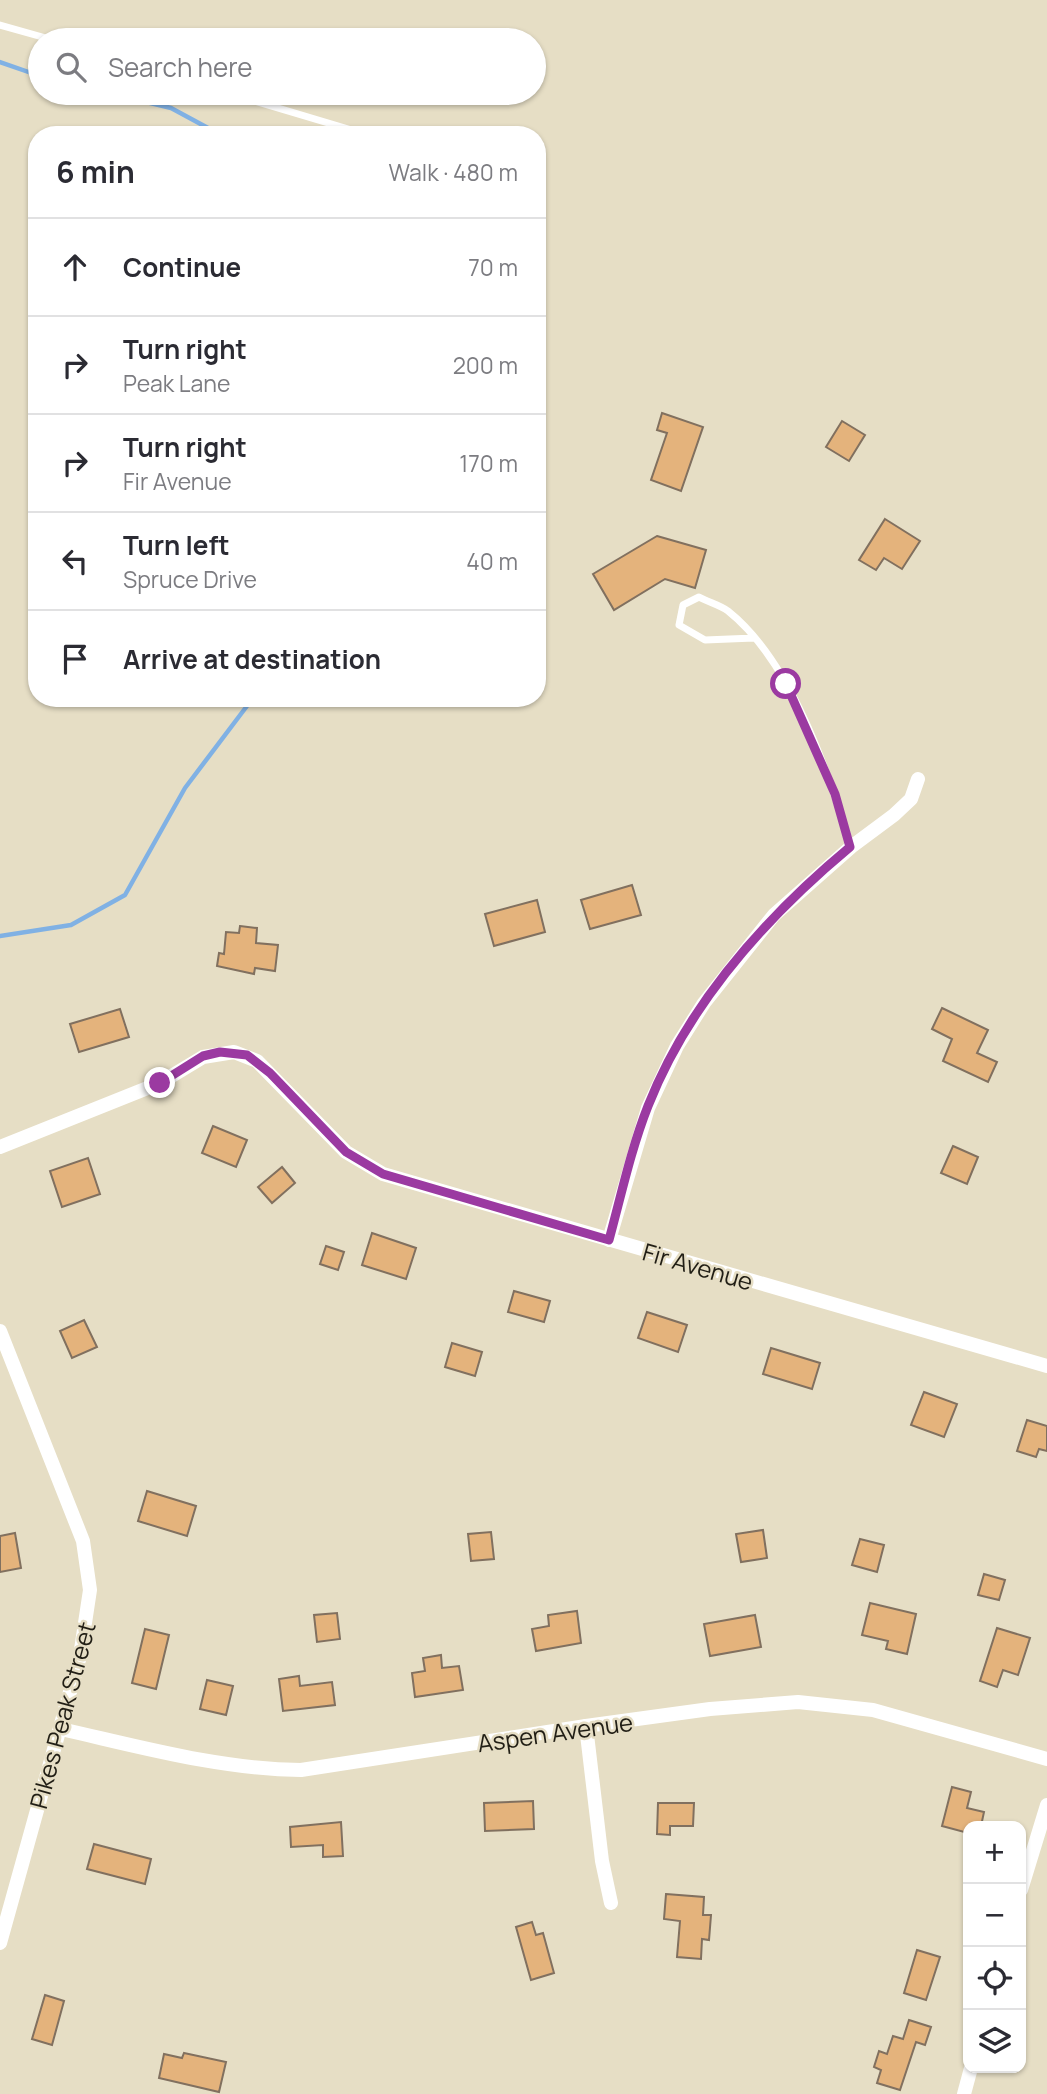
<!DOCTYPE html>
<meta charset="utf-8">
<style>
body{margin:0;font-family:Manrope,sans-serif;background:#f7f7f7;color:#2b2b33}
.controls{position:absolute;right:21px;bottom:21px;display:grid;overflow:hidden;border-radius:14px;box-shadow:0 2px 5px #0004}
.controls button{width:63px;height:63px;display:grid;place-items:center;padding:0;border:0;border-bottom:2px solid #e1e1e2;background:#fff;color:#2b2b33;font:35px sans-serif}
.stop{position:absolute;width:21px;height:21px;margin:-16px;border:5px solid #9b3aa1;border-radius:50%;background:#fff}
.stop.end{background:#9b3aa1;border-color:#fff;box-shadow:0 2px 7px #0008}
.list{margin:0;padding:0;list-style:none}
h2{display:flex;justify-content:space-between;align-items:center;height:91px;margin:0;padding:0 28px;font-size:30px}
h2 small{font-size:23px;font-weight:400;color:#7c7c81}
.list li{display:grid;grid-template-columns:46px 1fr auto;gap:21px;align-items:center;box-sizing:border-box;height:98px;padding:0 28px;border-top:2px solid #e1e1e2}
.list b{display:block;font-size:26px;white-space:nowrap}
.list p{margin:0;font-size:23px;white-space:nowrap;color:#7c7c81}
.list em{font-size:23px;font-style:normal;color:#7c7c81}
.icon{flex:none;width:38px;height:38px;fill:none;stroke:currentColor;stroke-width:2;stroke-linecap:round;stroke-linejoin:round}
.map{position:relative;flex:none;width:1047px;height:2094px;overflow:hidden}
.search{position:absolute;background:#fff;box-shadow:0 2px 5px #0004;left:28px;top:28px;width:518px;height:77px;display:flex;align-items:center;gap:18px;box-sizing:border-box;padding:0 24px;border-radius:38px;color:#7c7c81;font-size:26px}
.panel{position:absolute;background:#fff;box-shadow:0 2px 5px #0004;left:28px;top:126px;width:518px;height:581px;border-radius:28px}
.map>svg:first-child{display:block}
</style>
<div class="map">
<svg width="1047" height="2094" viewBox="0 0 1047 2094">
<rect width="100%" height="100%" fill="#e6dec5"/>
<g fill="none" stroke-linecap="round" stroke-linejoin="round">
<g stroke="#80b1e4" stroke-width="4.5">
<polyline points="0,62 40,76"/>
<polyline points="109,93 171,108 221,135"/>
<polyline points="0,936 71,925 125,895 185,788 253,698"/>
</g>
</g>
<g fill="#e4b37c" stroke="#81705f" stroke-width="2">
<polygon points="662,413 703,427 681,491 651,480 667,433 657,430"/>
<polygon points="842,421 865,435 849,461 826,447"/>
<polygon points="885,519 920,541 902,569 884,558 876,570 859,560"/>
<polygon points="657,536 706,550 695,588 665,579 614,610 593,574"/>
<polygon points="632,885 641,915 590,929 581,900"/>
<polygon points="537,900 545,932 494,946 485,914"/>
<polygon points="240,926 257,928 256,943 278,945 275,971 255,968 254,974 217,966 219,953 224,954 226,932 239,933"/>
<polygon points="942,1008 988,1030 977,1053 997,1062 988,1082 943,1061 952,1039 932,1029"/>
<polygon points="120,1009 129,1037 79,1052 70,1024"/>
<polygon points="213,1126 247,1140 236,1167 202,1153"/>
<polygon points="953,1146 978,1157 967,1184 941,1173"/>
<polygon points="88,1158 100,1194 62,1207 50,1171"/>
<polygon points="282,1167 295,1183 272,1203 258,1187"/>
<polygon points="372,1233 416,1248 406,1279 362,1265"/>
<polygon points="326,1246 344,1252 338,1270 320,1264"/>
<polygon points="514,1291 550,1301 544,1322 508,1312"/>
<polygon points="647,1312 687,1325 678,1352 638,1338"/>
<polygon points="84,1320 97,1347 72,1358 60,1331"/>
<polygon points="452,1343 482,1352 475,1376 445,1367"/>
<polygon points="771,1348 820,1363 812,1389 763,1374"/>
<polygon points="924,1392 957,1404 944,1437 911,1425"/>
<polygon points="1027,1420 1047,1426 1047,1451 1039,1449 1036,1457 1017,1451"/>
<polygon points="147,1491 196,1506 187,1536 138,1521"/>
<polygon points="763,1530 767,1558 741,1562 736,1534"/>
<polygon points="491,1532 494,1559 471,1561 468,1534"/>
<polygon points="15,1533 21,1568 0,1572 0,1536"/>
<polygon points="860,1539 884,1545 877,1572 852,1565"/>
<polygon points="984,1574 1005,1580 999,1600 978,1595"/>
<polygon points="870,1603 916,1614 907,1654 886,1649 888,1641 862,1635"/>
<polygon points="577,1611 581,1643 536,1651 532,1629 549,1626 548,1615"/>
<polygon points="337,1613 340,1639 317,1642 314,1615"/>
<polygon points="755,1615 761,1647 710,1656 704,1624"/>
<polygon points="997,1628 1030,1638 1018,1675 1003,1670 997,1687 980,1681"/>
<polygon points="145,1629 169,1635 156,1689 132,1683"/>
<polygon points="441,1655 442,1668 459,1666 463,1690 415,1697 412,1673 425,1671 423,1658"/>
<polygon points="299,1676 300,1686 332,1682 335,1705 283,1711 279,1679"/>
<polygon points="207,1680 233,1686 226,1715 200,1709"/>
<polygon points="952,1787 971,1792 967,1808 984,1812 981,1826 968,1826 968,1833 942,1826"/>
<polygon points="533,1801 534,1829 485,1831 484,1803"/>
<polygon points="658,1803 694,1803 693,1826 670,1826 670,1835 657,1834"/>
<polygon points="341,1822 343,1856 323,1857 323,1845 291,1847 290,1827"/>
<polygon points="94,1844 151,1859 145,1884 87,1869"/>
<polygon points="666,1894 704,1897 703,1915 711,1915 709,1940 702,1939 701,1959 677,1957 680,1921 664,1919"/>
<polygon points="532,1922 536,1935 543,1933 554,1973 531,1980 516,1927"/>
<polygon points="917,1950 940,1957 926,2000 904,1993"/>
<polygon points="45,1995 64,2001 52,2045 32,2039"/>
<polygon points="909,2020 931,2027 925,2045 916,2042 900,2090 877,2083 881,2070 874,2067 879,2051 887,2054 893,2036 903,2039"/>
<polygon points="184,2053 226,2062 219,2092 159,2078 164,2054 182,2058"/>
</g>
<g fill="none" stroke-linecap="round" stroke-linejoin="round">
<g stroke="#fff" stroke-width="7">
<polyline points="0,25 53,40"/>
<polyline points="228,93 355,131"/>
<path d="M 754,638 L 705,640 L 679,625 L 683,605 L 699,597 C 708,602 720,605 728,611 C 791,661 828,771 851,847"/>
</g>
<g stroke="#fff" stroke-width="14">
<polyline points="0,1147 160,1083 203,1057 234,1052 257,1061 346,1152 383,1174 1047,1366"/>
<polyline points="609,1240 648,1108 677,1046 704,1003 774,915 851,847 894,815 911,799 918,779"/>
<polyline points="0,1331 83,1541 90,1590 80,1656 0,1943"/>
<polyline points="586,1726 602,1861 611,1903"/>
<path d="M 61,1729 C 141,1747 219,1769 301,1770 L 586,1726 L 710,1709 L 798,1702 L 873,1710 L 1047,1759"/>
<polyline points="1021,1890 1047,1805"/>
<polyline points="964,2094 971,2068"/>
</g>
</g>
<g fill="none" stroke-linecap="round" stroke-linejoin="round">
<path stroke="#9b3aa1" stroke-width="9" d="M 160,1083 L 203,1056 L 220,1052 L 247,1055 L 270,1073 L 346,1152 L 383,1174 L 609,1240 C 621,1196 631,1149 648,1106 C 689,1002 766,917 850,847 L 835,794 L 786,684"/>
</g>
<g text-anchor="middle" dominant-baseline="central" stroke-width="5" stroke-linejoin="round" paint-order="stroke">
<g font-size="24" fill="#211e15" stroke="#e6dec5">
<text transform="translate(698 1266) rotate(16)">Fir Avenue</text>
<text transform="translate(62 1715) rotate(-75)">Pikes Peak Street</text>
<text transform="translate(555 1732) rotate(-8)">Aspen Avenue</text>
</g>
</g>
</svg>
<div class="controls">
<button>+</button>
<button>−</button>
<button><svg class="icon" aria-label="locate" viewBox="0 0 24 24"><circle cx="12" cy="12" r="6"/><path d="M12 2v4M12 18v4M2 12h4M18 12h4"/></svg></button>
<button><svg class="icon" aria-label="layers" viewBox="0 0 24 24"><path d="M12 4l9 5-9 5-9-5zM3 14l9 5 9-5"/></svg></button>
</div>
<div class="stop" style="left:786px;top:684px"></div>
<div class="stop end" style="left:160px;top:1083px"></div>
<div class="search"><svg class="icon" aria-label="search" viewBox="0 0 24 24"><circle cx="10" cy="10" r="6"/><path d="M15 15l6 6"/></svg>Search here</div>
<section class="panel">
<h2>6 min<small>Walk · 480 m</small></h2>
<ul class="list">
<li><svg class="icon" aria-label="ahead" viewBox="0 0 24 24"><path d="M12 20V5M6 11l6-6 6 6"/></svg><div><b>Continue</b></div><em>70 m</em></li>
<li><svg class="icon" aria-label="right" viewBox="0 0 24 24"><path d="M7 20v-9h11M14 6l5 5-5 5"/></svg><div><b>Turn right</b><p>Peak Lane</p></div><em>200 m</em></li>
<li><svg class="icon" aria-label="right" viewBox="0 0 24 24"><path d="M7 20v-9h11M14 6l5 5-5 5"/></svg><div><b>Turn right</b><p>Fir Avenue</p></div><em>170 m</em></li>
<li><svg class="icon" aria-label="left" viewBox="0 0 24 24"><path d="M17 20v-9H6M10 6l-5 5 5 5"/></svg><div><b>Turn left</b><p>Spruce Drive</p></div><em>40 m</em></li>
<li><svg class="icon" aria-label="arrive" viewBox="0 0 24 24"><path d="M6 21V4h12l-3 4 3 4H6"/></svg><div><b>Arrive at destination</b></div></li>
</ul>
</section>
</div>
